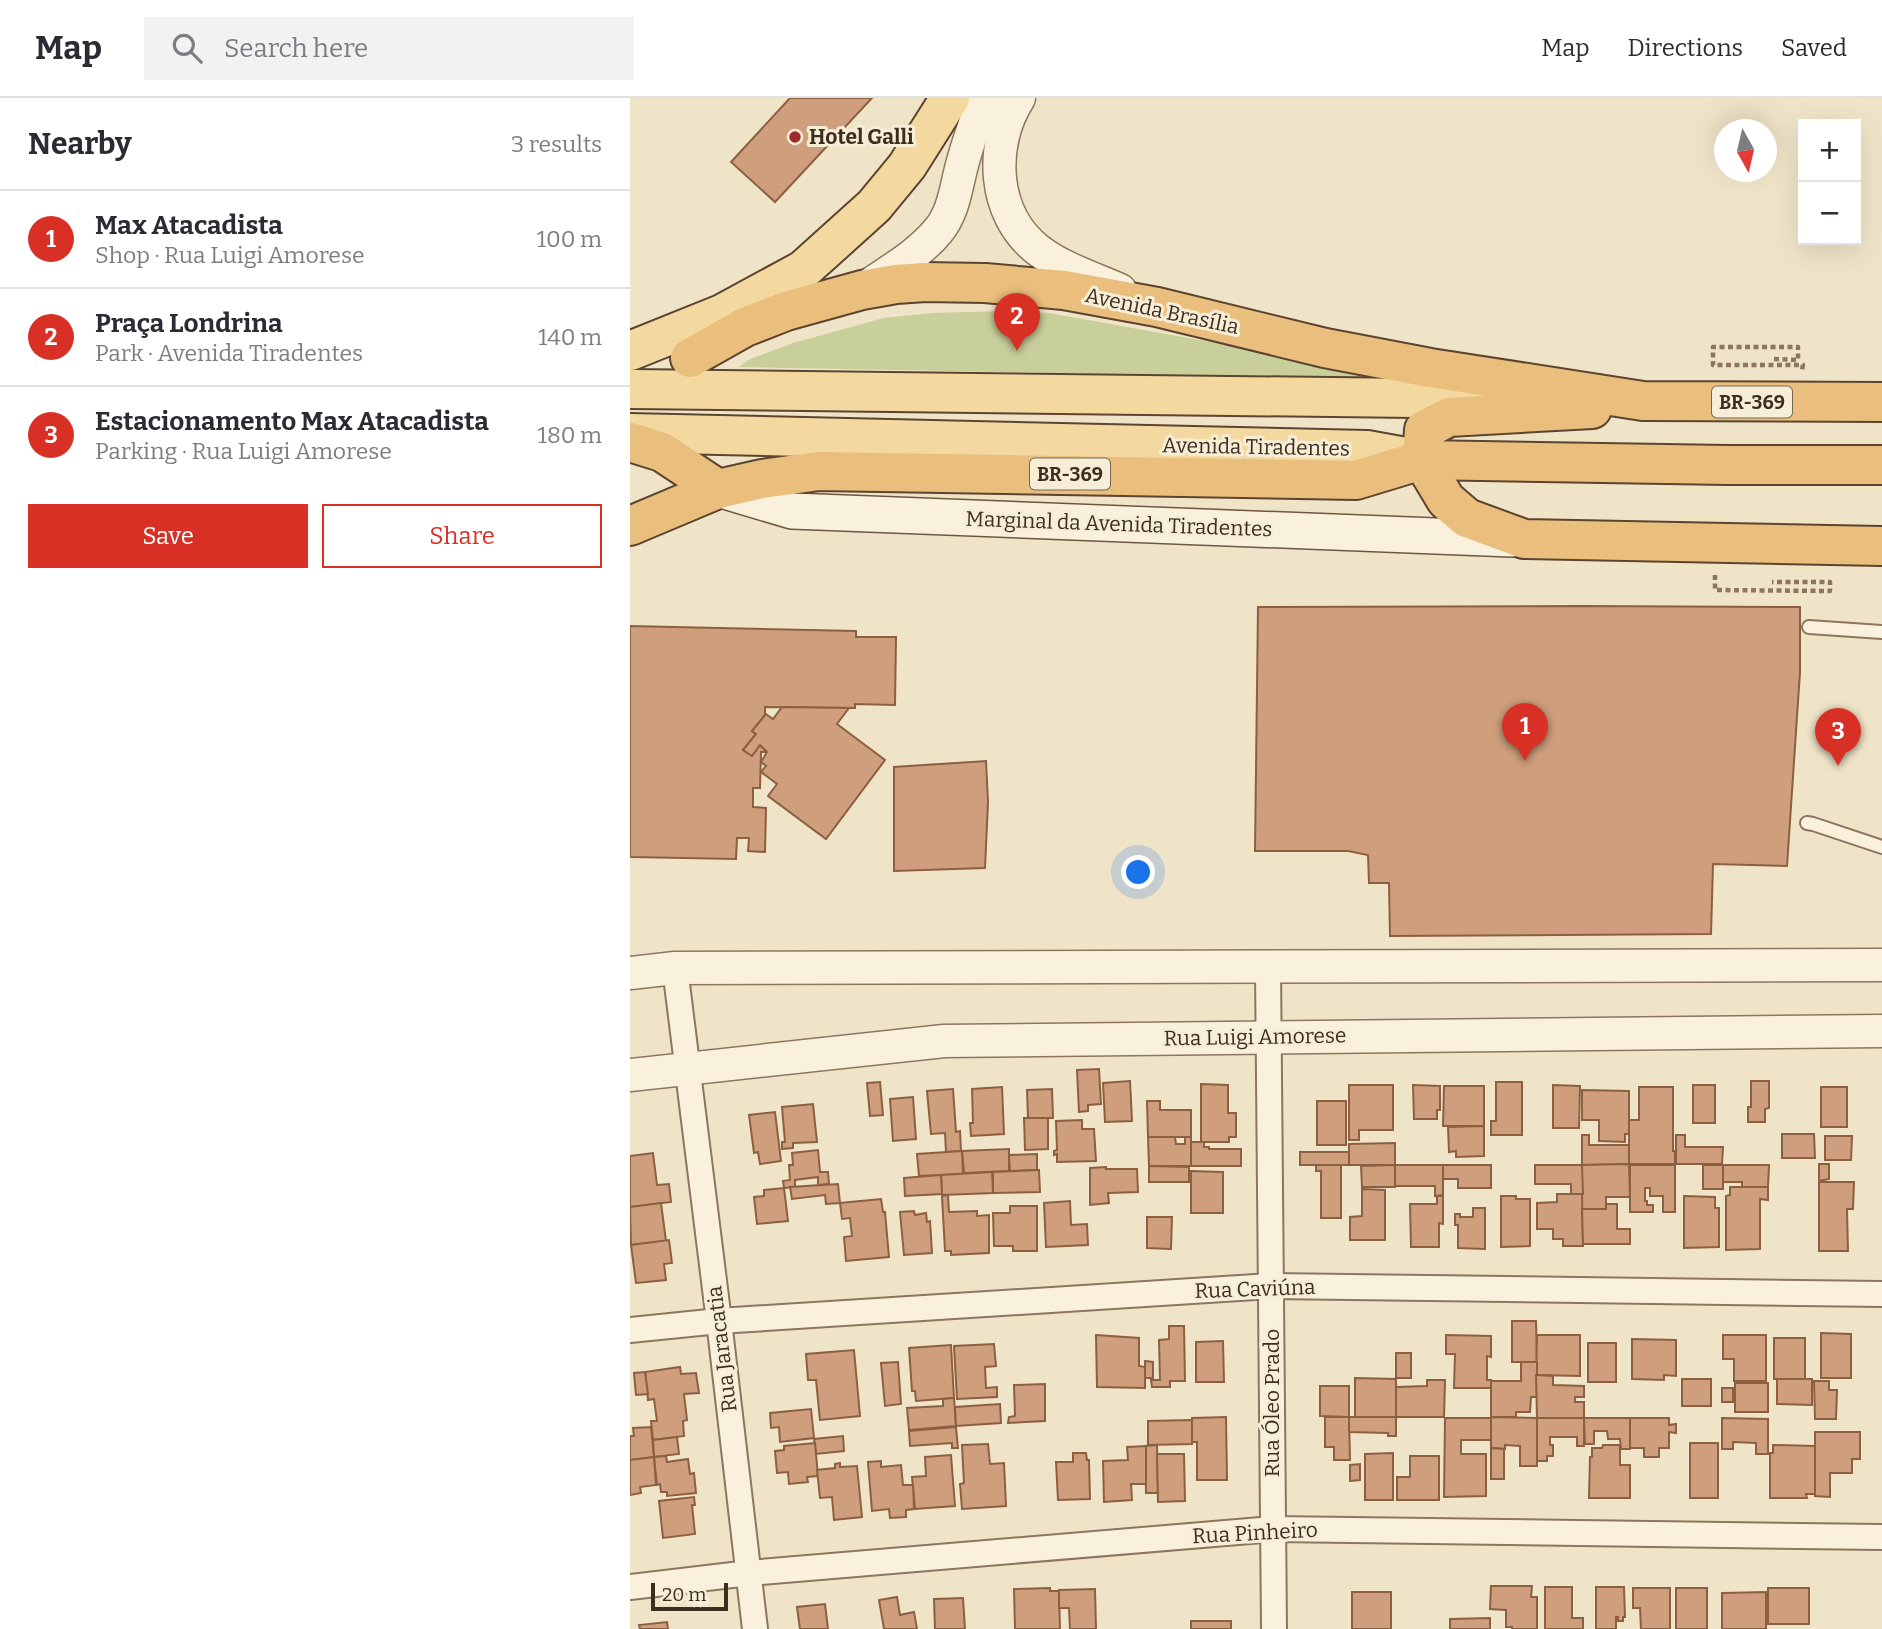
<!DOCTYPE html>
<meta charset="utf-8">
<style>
body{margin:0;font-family:Bitter,serif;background:#f2f2f3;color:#2b2b33}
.controls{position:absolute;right:21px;top:21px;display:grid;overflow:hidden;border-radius:0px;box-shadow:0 7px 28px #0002}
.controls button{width:63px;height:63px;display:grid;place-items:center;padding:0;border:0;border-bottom:2px solid #e1e1e2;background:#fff;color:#2b2b33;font:35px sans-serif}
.compass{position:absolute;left:1084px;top:21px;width:63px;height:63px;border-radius:50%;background:#fff;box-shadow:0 7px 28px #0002;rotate:172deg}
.scale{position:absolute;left:21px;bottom:18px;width:77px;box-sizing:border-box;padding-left:7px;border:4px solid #3d2e20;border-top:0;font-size:19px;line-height:24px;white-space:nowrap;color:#3d2e20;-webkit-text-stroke:5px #f7eed8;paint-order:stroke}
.you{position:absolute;left:509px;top:775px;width:24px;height:24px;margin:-18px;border:5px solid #fff;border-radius:50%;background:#1a73e8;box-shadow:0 0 0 10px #1a73e833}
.badge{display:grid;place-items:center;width:46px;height:46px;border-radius:50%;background:#d93025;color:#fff;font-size:23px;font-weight:700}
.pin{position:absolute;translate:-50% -58px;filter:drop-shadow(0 2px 4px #0008)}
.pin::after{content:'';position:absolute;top:37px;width:24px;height:21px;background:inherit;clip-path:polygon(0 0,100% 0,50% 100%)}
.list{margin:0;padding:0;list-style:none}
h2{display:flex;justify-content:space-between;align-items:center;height:91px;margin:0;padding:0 28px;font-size:30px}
h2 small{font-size:23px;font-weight:400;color:#7c7c81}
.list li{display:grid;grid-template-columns:46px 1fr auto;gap:21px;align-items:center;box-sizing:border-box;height:98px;padding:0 28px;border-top:2px solid #e1e1e2}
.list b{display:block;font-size:26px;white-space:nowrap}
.list p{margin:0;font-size:23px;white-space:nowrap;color:#7c7c81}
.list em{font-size:23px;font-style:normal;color:#7c7c81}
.actions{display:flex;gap:14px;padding:21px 28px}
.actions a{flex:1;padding:16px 0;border:2px solid #d93025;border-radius:0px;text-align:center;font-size:24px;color:#d93025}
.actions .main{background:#d93025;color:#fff}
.icon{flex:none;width:38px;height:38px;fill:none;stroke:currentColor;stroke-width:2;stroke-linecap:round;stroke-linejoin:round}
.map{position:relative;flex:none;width:1252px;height:1531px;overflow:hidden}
header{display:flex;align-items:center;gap:42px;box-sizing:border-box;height:98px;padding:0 35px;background:#fff;border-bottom:2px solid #e1e1e2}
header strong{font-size:33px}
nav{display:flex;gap:38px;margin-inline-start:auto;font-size:24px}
.search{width:490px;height:63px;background:#f2f2f3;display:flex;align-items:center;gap:18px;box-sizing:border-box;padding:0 24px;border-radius:0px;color:#7c7c81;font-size:26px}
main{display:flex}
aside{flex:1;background:#fff}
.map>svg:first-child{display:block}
</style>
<header>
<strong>Map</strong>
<div class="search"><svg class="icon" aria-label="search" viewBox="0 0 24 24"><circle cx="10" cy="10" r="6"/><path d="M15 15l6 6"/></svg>Search here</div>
<nav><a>Map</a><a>Directions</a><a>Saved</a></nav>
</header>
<main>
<aside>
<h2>Nearby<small>3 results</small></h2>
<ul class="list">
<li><span class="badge">1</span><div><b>Max Atacadista</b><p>Shop · Rua Luigi Amorese</p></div><em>100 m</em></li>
<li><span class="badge">2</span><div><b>Praça Londrina</b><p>Park · Avenida Tiradentes</p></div><em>140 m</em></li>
<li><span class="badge">3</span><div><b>Estacionamento Max Atacadista</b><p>Parking · Rua Luigi Amorese</p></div><em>180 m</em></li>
</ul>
<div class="actions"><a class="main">Save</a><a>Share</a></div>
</aside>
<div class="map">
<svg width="1252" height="1531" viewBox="0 0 1252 1531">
<rect width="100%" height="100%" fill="#f0e4c8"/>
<polygon fill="#c9cf9b" points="375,213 419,215 792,282 109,269 120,261 163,245 254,220 303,215"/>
<g fill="#cf9f7d" stroke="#8d5f41" stroke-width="2">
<polygon points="160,0 242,0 145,104 101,64"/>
<polygon points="951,508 1170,509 1170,574 1157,768 1083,766 1081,836 760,838 759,785 739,785 738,757 718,753 625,753 628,509"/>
<polygon points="0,528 226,533 226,539 266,539 265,607 225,606 225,610 135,609 135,617 122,633 126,636 113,652 122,658 130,647 137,654 131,654 130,690 123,690 123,709 136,710 135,754 118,753 119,740 107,740 106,761 0,759"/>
<polygon points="152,609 219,610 207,626 255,662 196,741 138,698 147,686 131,674 136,668 131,664 137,654 130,647 122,658 113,652 126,636 122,633 136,616 143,621"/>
<polygon points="356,663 358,704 355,770 264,773 264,669"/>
<polygon points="469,971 471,1006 458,1007 458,1013 449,1014 447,972"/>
<polygon points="500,983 502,1023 475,1024 473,985"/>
<polygon points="1121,983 1139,983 1139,1010 1135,1011 1135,1024 1118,1024 1118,1009 1121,1009"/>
<polygon points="250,984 253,1017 240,1018 237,985"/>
<polygon points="866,984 892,984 892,1037 861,1037 861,1023 866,1023"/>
<polygon points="571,986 598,987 598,1015 606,1015 606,1039 599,1039 599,1044 571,1044"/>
<polygon points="719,987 763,987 763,1032 729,1032 729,1042 719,1042"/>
<polygon points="783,987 810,988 810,1012 807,1012 807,1021 784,1021"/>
<polygon points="923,987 950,988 949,1030 923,1030"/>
<rect x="1063" y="987" width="22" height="38"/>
<polygon points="814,988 854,988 854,1028 813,1028"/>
<polygon points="372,989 374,1036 341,1038 340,1025 343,1025 342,991"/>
<polygon points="1009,989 1043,989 1043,1053 1045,1053 1045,1066 999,1066 999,1022 1009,1022"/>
<rect x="1191" y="989" width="26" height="40"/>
<polygon points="323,991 326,1034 330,1033 331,1053 316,1054 315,1035 301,1036 297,993"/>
<polygon points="422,991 423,1020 398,1020 397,992"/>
<polygon points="952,992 999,993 999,1036 995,1036 995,1044 969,1043 969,1022 952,1022"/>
<polygon points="283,999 286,1041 263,1043 260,1001"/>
<polygon points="517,1003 530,1003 530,1012 561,1012 561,1039 518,1039"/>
<rect x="687" y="1003" width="29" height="44"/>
<polygon points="183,1006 187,1044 163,1045 163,1050 152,1051 152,1044 155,1044 152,1009"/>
<polygon points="145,1014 151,1063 130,1066 128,1054 124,1055 119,1017"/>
<polygon points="394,1020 418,1020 418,1051 395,1052"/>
<polygon points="452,1022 452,1031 464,1031 466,1063 427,1064 427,1056 424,1057 424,1053 427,1052 426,1023"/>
<polygon points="854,1028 854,1058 826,1059 826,1053 819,1054 818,1029"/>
<polygon points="1152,1036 1184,1036 1185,1060 1152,1060"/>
<polygon points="952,1037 959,1037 959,1047 999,1047 999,1066 952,1067"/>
<polygon points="1046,1037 1055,1037 1055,1049 1093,1049 1092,1066 1046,1066"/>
<polygon points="1195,1038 1222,1038 1221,1062 1195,1062"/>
<polygon points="518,1039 545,1039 546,1046 555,1046 555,1039 561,1039 561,1068 519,1068"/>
<polygon points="561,1044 574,1044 574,1049 579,1049 579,1051 611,1051 611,1068 561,1068"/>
<polygon points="765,1045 765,1067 719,1067 719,1046"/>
<polygon points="379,1051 379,1073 334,1075 332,1053"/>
<polygon points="188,1052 190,1074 198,1074 199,1086 188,1087 188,1079 165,1082 165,1089 154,1090 153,1083 160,1082 159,1067 163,1067 162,1055"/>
<polygon points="332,1053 333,1076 289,1078 287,1056"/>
<rect x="670" y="1054" width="49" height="13"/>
<polygon points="23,1055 27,1087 39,1086 41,1104 0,1109 0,1058"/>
<polygon points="407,1056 407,1072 380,1073 379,1057"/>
<polygon points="999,1066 1000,1099 976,1099 976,1111 952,1111 952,1067"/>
<polygon points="1189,1066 1199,1066 1199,1081 1189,1083"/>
<polygon points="686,1067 711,1067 711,1120 691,1120 691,1073 686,1073"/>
<polygon points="765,1067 813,1067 813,1097 805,1098 805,1088 765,1088"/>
<polygon points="765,1067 765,1089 732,1089 731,1068"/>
<polygon points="813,1067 861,1067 861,1090 828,1090 828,1081 813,1081"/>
<polygon points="905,1067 952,1067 953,1096 941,1096 941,1086 905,1086"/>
<polygon points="1000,1067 1045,1067 1045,1114 1033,1114 1033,1098 1020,1098 1020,1090 1015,1090 1015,1103 1017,1103 1017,1107 1023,1107 1023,1114 1000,1114"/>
<rect x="1073" y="1067" width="20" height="24"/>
<polygon points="1093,1067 1139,1067 1138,1089 1112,1089 1112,1084 1093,1084"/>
<polygon points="519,1068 559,1069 559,1084 519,1084"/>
<polygon points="476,1069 476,1071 507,1071 508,1094 478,1095 479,1105 460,1107 460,1070"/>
<polygon points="409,1072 410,1094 363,1095 363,1074"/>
<polygon points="561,1073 593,1074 593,1115 561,1115"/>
<polygon points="362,1074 363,1095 312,1097 311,1077"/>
<polygon points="311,1077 312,1096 275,1098 274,1080"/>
<polygon points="1189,1084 1224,1084 1223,1111 1217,1111 1218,1153 1189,1153"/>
<polygon points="208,1086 210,1105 196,1106 195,1097 162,1101 160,1089"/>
<polygon points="1100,1089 1138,1089 1138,1102 1130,1101 1130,1151 1096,1152 1096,1098 1100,1097"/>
<polygon points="154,1090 158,1123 127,1126 124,1099 134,1098 134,1092"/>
<polygon points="732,1091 755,1092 755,1142 720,1142 720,1119 732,1118"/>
<polygon points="927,1096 952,1096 953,1148 933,1148 933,1141 923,1141 923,1131 907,1131 907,1105 927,1104"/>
<polygon points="318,1097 319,1114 347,1113 347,1118 359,1117 359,1155 321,1157 321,1153 315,1153 312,1098"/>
<polygon points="807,1098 813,1098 813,1126 809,1125 809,1149 781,1149 780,1106 807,1106"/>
<polygon points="871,1098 886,1098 886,1101 900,1101 900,1148 871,1149"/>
<polygon points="1054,1098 1085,1099 1085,1110 1089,1110 1089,1149 1054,1150"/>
<polygon points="251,1101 253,1114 255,1114 259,1159 216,1163 214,1139 222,1138 220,1120 212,1121 210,1105"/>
<polygon points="440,1103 441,1127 457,1126 458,1147 416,1149 414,1105"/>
<polygon points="31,1105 36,1143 1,1147 0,1109"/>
<polygon points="976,1106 987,1106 987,1131 1000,1131 1000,1146 953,1146 952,1111 976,1111"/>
<polygon points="380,1108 407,1108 407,1153 383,1153 383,1148 364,1148 363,1115 380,1115"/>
<polygon points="843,1110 855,1110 855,1151 828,1150 828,1127 825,1127 825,1116 830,1116 830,1119 843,1119"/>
<polygon points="284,1113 285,1117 296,1115 297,1124 300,1123 302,1155 274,1157 270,1114"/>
<polygon points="517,1119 542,1119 541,1151 517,1150"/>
<polygon points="39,1142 42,1165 34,1166 36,1182 6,1185 1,1147"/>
<polygon points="882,1223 906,1223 907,1264 882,1264"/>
<polygon points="539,1228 554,1228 555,1283 540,1283 540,1289 522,1289 521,1282 530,1282 529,1242 539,1241"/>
<polygon points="1191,1235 1221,1236 1221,1280 1191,1280"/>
<polygon points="466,1237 509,1240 509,1268 515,1269 515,1290 467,1289"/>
<polygon points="816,1237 861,1238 861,1259 857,1258 857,1282 861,1282 861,1290 824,1290 825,1256 816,1256"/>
<polygon points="907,1237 950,1237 950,1278 906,1277"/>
<polygon points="1093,1237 1136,1237 1136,1283 1104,1283 1104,1261 1093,1261"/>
<rect x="1144" y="1240" width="31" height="41"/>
<polygon points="1002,1241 1046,1242 1046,1278 1034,1277 1034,1282 1002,1281"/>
<polygon points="593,1243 594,1284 566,1284 566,1244"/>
<rect x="958" y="1245" width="28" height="39"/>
<polygon points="364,1246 366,1268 355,1269 356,1290 367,1289 367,1299 327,1301 324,1248"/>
<polygon points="321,1247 324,1300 286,1303 285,1293 282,1293 279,1250"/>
<polygon points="224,1252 230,1318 190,1322 186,1282 178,1282 176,1256"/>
<rect x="766" y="1255" width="15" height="25"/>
<polygon points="515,1263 523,1264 523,1280 515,1280"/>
<polygon points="268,1264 271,1306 255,1308 251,1265"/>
<polygon points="891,1264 907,1264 907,1299 901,1299 900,1314 886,1314 886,1319 861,1319 861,1283 891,1283"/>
<polygon points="50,1269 51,1276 66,1275 69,1295 54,1296 57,1322 53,1323 54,1338 23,1342 21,1323 27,1323 24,1301 18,1302 15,1274"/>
<polygon points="15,1274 18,1296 6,1297 4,1275"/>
<polygon points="906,1277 923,1278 923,1287 954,1288 954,1299 945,1299 945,1304 954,1304 954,1320 907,1320"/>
<polygon points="725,1280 766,1281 766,1319 725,1319"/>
<rect x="1052" y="1281" width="29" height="27"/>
<polygon points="1147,1281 1182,1281 1182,1307 1147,1306"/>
<polygon points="797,1282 815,1282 814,1319 766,1319 766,1289 797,1288"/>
<polygon points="1184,1283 1199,1283 1199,1292 1207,1292 1206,1321 1185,1321"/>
<rect x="1105" y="1285" width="33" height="29"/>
<polygon points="415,1286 415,1323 378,1325 379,1319 385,1318 384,1287"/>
<polygon points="690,1288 719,1288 719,1319 690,1318"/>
<rect x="1092" y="1290" width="11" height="14"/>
<polygon points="324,1300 326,1328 279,1332 277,1310 313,1308 313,1301"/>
<polygon points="370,1306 371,1325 326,1328 325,1309"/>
<polygon points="181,1311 184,1340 150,1344 149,1329 141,1330 140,1315"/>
<polygon points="596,1319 597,1382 567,1382 567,1344 562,1344 562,1320"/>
<polygon points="695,1319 719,1319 720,1362 704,1362 704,1349 695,1349"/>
<polygon points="719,1319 766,1319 766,1338 758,1338 758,1335 719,1334"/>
<polygon points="861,1319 907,1320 907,1368 890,1368 890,1348 875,1347 875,1351 861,1350"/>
<polygon points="815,1320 861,1320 861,1342 831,1342 831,1356 856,1356 856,1398 814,1399"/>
<polygon points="907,1320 954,1320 954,1348 947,1348 947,1339 920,1339 920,1347 923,1347 923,1358 917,1358 917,1363 907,1363"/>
<polygon points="954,1320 1000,1320 1000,1351 991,1351 990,1341 978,1341 977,1333 964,1333 964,1346 955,1346"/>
<polygon points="1000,1320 1039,1320 1039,1327 1046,1326 1046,1335 1039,1334 1039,1350 1029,1350 1029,1359 1014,1359 1014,1350 1000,1350"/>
<polygon points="1092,1320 1138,1321 1138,1356 1126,1356 1126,1345 1103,1344 1103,1351 1092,1351"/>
<polygon points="562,1322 562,1346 518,1347 518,1323"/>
<polygon points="21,1329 24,1359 0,1362 0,1338 4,1338 3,1330"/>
<polygon points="326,1329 328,1350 322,1350 322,1345 280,1348 279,1333"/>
<polygon points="1185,1334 1230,1334 1230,1361 1222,1361 1222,1375 1200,1375 1200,1399 1185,1398"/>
<polygon points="213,1338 214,1353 186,1356 184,1341"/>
<polygon points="47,1339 49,1356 24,1359 23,1342"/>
<polygon points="185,1345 188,1378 177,1379 178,1384 159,1386 158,1374 147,1375 145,1353 154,1352 154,1348"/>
<rect x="1060" y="1345" width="28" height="55"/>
<polygon points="358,1346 360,1366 374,1365 376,1408 332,1411 330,1386 334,1385 332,1347"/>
<polygon points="527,1347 528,1395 516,1395 515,1348"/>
<polygon points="973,1347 990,1347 990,1367 1000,1367 1000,1400 959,1400 960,1359 962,1359 962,1350 972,1350"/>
<polygon points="1143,1347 1185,1348 1185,1396 1176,1396 1177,1400 1140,1400 1140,1355 1143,1355"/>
<polygon points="516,1348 516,1386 501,1386 502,1402 474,1404 473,1363 498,1362 497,1349"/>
<polygon points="861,1350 874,1351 874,1381 861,1381"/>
<polygon points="443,1355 456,1355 457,1362 459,1362 460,1401 428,1402 426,1364 443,1364"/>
<polygon points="763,1355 763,1402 735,1402 735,1356"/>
<polygon points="527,1356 554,1356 555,1403 528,1404"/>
<polygon points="321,1357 325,1408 285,1411 282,1379 296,1378 295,1359"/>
<polygon points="36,1358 37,1364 58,1361 60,1376 64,1375 66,1395 37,1398 37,1394 31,1394 30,1386 27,1387 24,1359"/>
<polygon points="780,1358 809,1358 809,1402 767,1402 767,1379 780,1379"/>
<polygon points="24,1359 26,1387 10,1389 11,1395 0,1397 0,1362"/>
<polygon points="251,1363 251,1369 271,1367 273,1387 283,1387 284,1411 276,1412 276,1419 260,1420 259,1411 242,1413 238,1364"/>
<polygon points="210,1365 210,1369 227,1368 232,1419 204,1422 202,1399 190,1400 187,1372 205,1370 205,1366"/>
<polygon points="730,1366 730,1382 720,1383 720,1367"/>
<polygon points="64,1399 65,1407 62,1407 65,1436 33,1440 29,1403"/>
<polygon points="861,1488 902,1488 901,1499 907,1499 907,1531 882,1531 882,1529 876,1529 876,1512 860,1511"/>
<polygon points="915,1489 942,1489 942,1520 953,1520 953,1531 915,1531"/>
<polygon points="966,1489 994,1489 995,1519 993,1519 993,1523 988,1523 988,1519 986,1519 986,1531 966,1531"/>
<polygon points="420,1490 420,1493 429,1493 430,1531 385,1531 384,1491"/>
<polygon points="1003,1490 1040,1490 1040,1531 1011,1531 1010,1510 1003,1510"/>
<rect x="1046" y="1490" width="31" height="41"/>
<rect x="1138" y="1490" width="41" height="36"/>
<polygon points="465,1491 466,1531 440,1531 439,1510 429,1510 429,1492"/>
<rect x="722" y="1494" width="39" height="37"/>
<polygon points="1136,1494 1136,1531 1092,1531 1092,1495"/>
<polygon points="267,1499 270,1517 284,1514 287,1531 254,1531 249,1502"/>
<polygon points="333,1500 335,1531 305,1531 304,1501"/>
<polygon points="195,1506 198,1531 170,1531 167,1509"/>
<polygon points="860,1520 860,1531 820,1531 820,1521"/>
<rect x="561" y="1523" width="40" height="8"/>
<polygon points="37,1524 38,1531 10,1531 9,1527"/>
</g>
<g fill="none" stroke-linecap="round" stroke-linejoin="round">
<defs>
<g id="service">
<polyline points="1179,529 1252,534"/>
<polyline points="1177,725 1183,726 1252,749"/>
</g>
<g id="minor">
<polyline points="638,869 644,1531"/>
<polyline points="45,870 89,1223 125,1531"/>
<polyline points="0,1232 89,1223 641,1188 1252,1196"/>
<polyline points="0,1489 119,1475 643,1431 1252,1439"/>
</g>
<g id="tertiary">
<path d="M 389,0 C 359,47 362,116 408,152 C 431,170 463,180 490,192"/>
<path d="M 236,189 C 261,172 289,156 308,133 C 324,114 326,89 332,67 C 338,44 346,22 354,0"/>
<polyline points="0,875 45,870 1252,867"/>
<polyline points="0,977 314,943 1252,933"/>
</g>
<polyline id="secondary" points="88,391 162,413 882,441"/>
<g id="primary">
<polyline points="0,253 92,216 173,172 244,108 277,68 320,0"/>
<polyline points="0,291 868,301"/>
<polyline points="0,335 737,352 792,362"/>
</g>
<g id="trunk">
<polyline points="60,260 115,229 156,213 232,192 266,186 295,184 355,185 434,192 527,209 695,250 800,270 1013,303 1252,304"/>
<polyline points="962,311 819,319 794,332 792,362 816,402 837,420 894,441 1252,448"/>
<polyline points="0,344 32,354 88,391"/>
<polyline points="0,428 88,391 132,381 189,373 726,382 792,362 1098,367 1252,367"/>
</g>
</defs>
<use href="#service" stroke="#8d765c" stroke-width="16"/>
<use href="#minor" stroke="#8d765c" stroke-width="28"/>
<use href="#tertiary" stroke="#8d765c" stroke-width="35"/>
<use href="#secondary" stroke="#6f573f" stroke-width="38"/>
<use href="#primary" stroke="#5b4430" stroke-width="42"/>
<use href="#trunk" stroke="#5b4430" stroke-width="42"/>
<g stroke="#8d765c" stroke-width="4.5" stroke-dasharray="5 3.5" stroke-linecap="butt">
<polyline points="1144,261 1168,262 1168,249 1083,249 1083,267 1173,267 1172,272"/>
<polyline points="1085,477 1085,492 1200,493 1200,484 1142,484"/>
</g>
<use href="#service" stroke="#faf1dc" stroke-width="12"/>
<use href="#minor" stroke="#faf1dc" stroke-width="24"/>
<use href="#tertiary" stroke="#faf1dc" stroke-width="32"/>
<use href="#secondary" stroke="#faf1dc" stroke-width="35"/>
<use href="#primary" stroke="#f3d9a0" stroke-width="38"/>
<use href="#trunk" stroke="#eabe7c" stroke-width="38"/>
</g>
<circle fill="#9e2a2b" stroke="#f7eed8" stroke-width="2.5" cx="165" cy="39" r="7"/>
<g text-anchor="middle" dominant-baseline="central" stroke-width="6" stroke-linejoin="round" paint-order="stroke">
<g fill="#f7eed8" stroke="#756857" stroke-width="2">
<rect x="1082" y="288.5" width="80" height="31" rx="5"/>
<rect x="400" y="360.5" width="80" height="31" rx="5"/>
</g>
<g font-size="19" font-weight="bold" fill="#3d2e20">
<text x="1122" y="304">BR-369</text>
<text x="440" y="376">BR-369</text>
</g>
<g font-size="21" font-weight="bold" fill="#3d2e20" stroke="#f7eed8" text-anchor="start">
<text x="179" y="39">Hotel Galli</text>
</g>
<g font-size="21" fill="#3d2e20" stroke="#f7eed8">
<text transform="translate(532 213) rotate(12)">Avenida Brasília</text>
<text transform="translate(626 349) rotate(1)">Avenida Tiradentes</text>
<text transform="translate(489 426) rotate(2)">Marginal da Avenida Tiradentes</text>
<text transform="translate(625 939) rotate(-1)">Rua Luigi Amorese</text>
<text transform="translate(625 1191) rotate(-2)">Rua Caviúna</text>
<text transform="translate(92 1251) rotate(-97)">Rua Jaracatia</text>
<text transform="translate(642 1305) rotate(-90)">Rua Óleo Prado</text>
<text transform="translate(625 1435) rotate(-3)">Rua Pinheiro</text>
</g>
</g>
</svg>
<div class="controls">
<button>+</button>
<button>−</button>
</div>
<svg class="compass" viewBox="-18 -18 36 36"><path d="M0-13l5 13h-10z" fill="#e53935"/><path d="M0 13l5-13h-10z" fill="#7c7c81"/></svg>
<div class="scale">20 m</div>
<div class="you"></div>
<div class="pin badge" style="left:895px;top:663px">1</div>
<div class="pin badge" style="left:387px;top:253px">2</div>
<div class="pin badge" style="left:1208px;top:668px">3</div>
</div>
</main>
